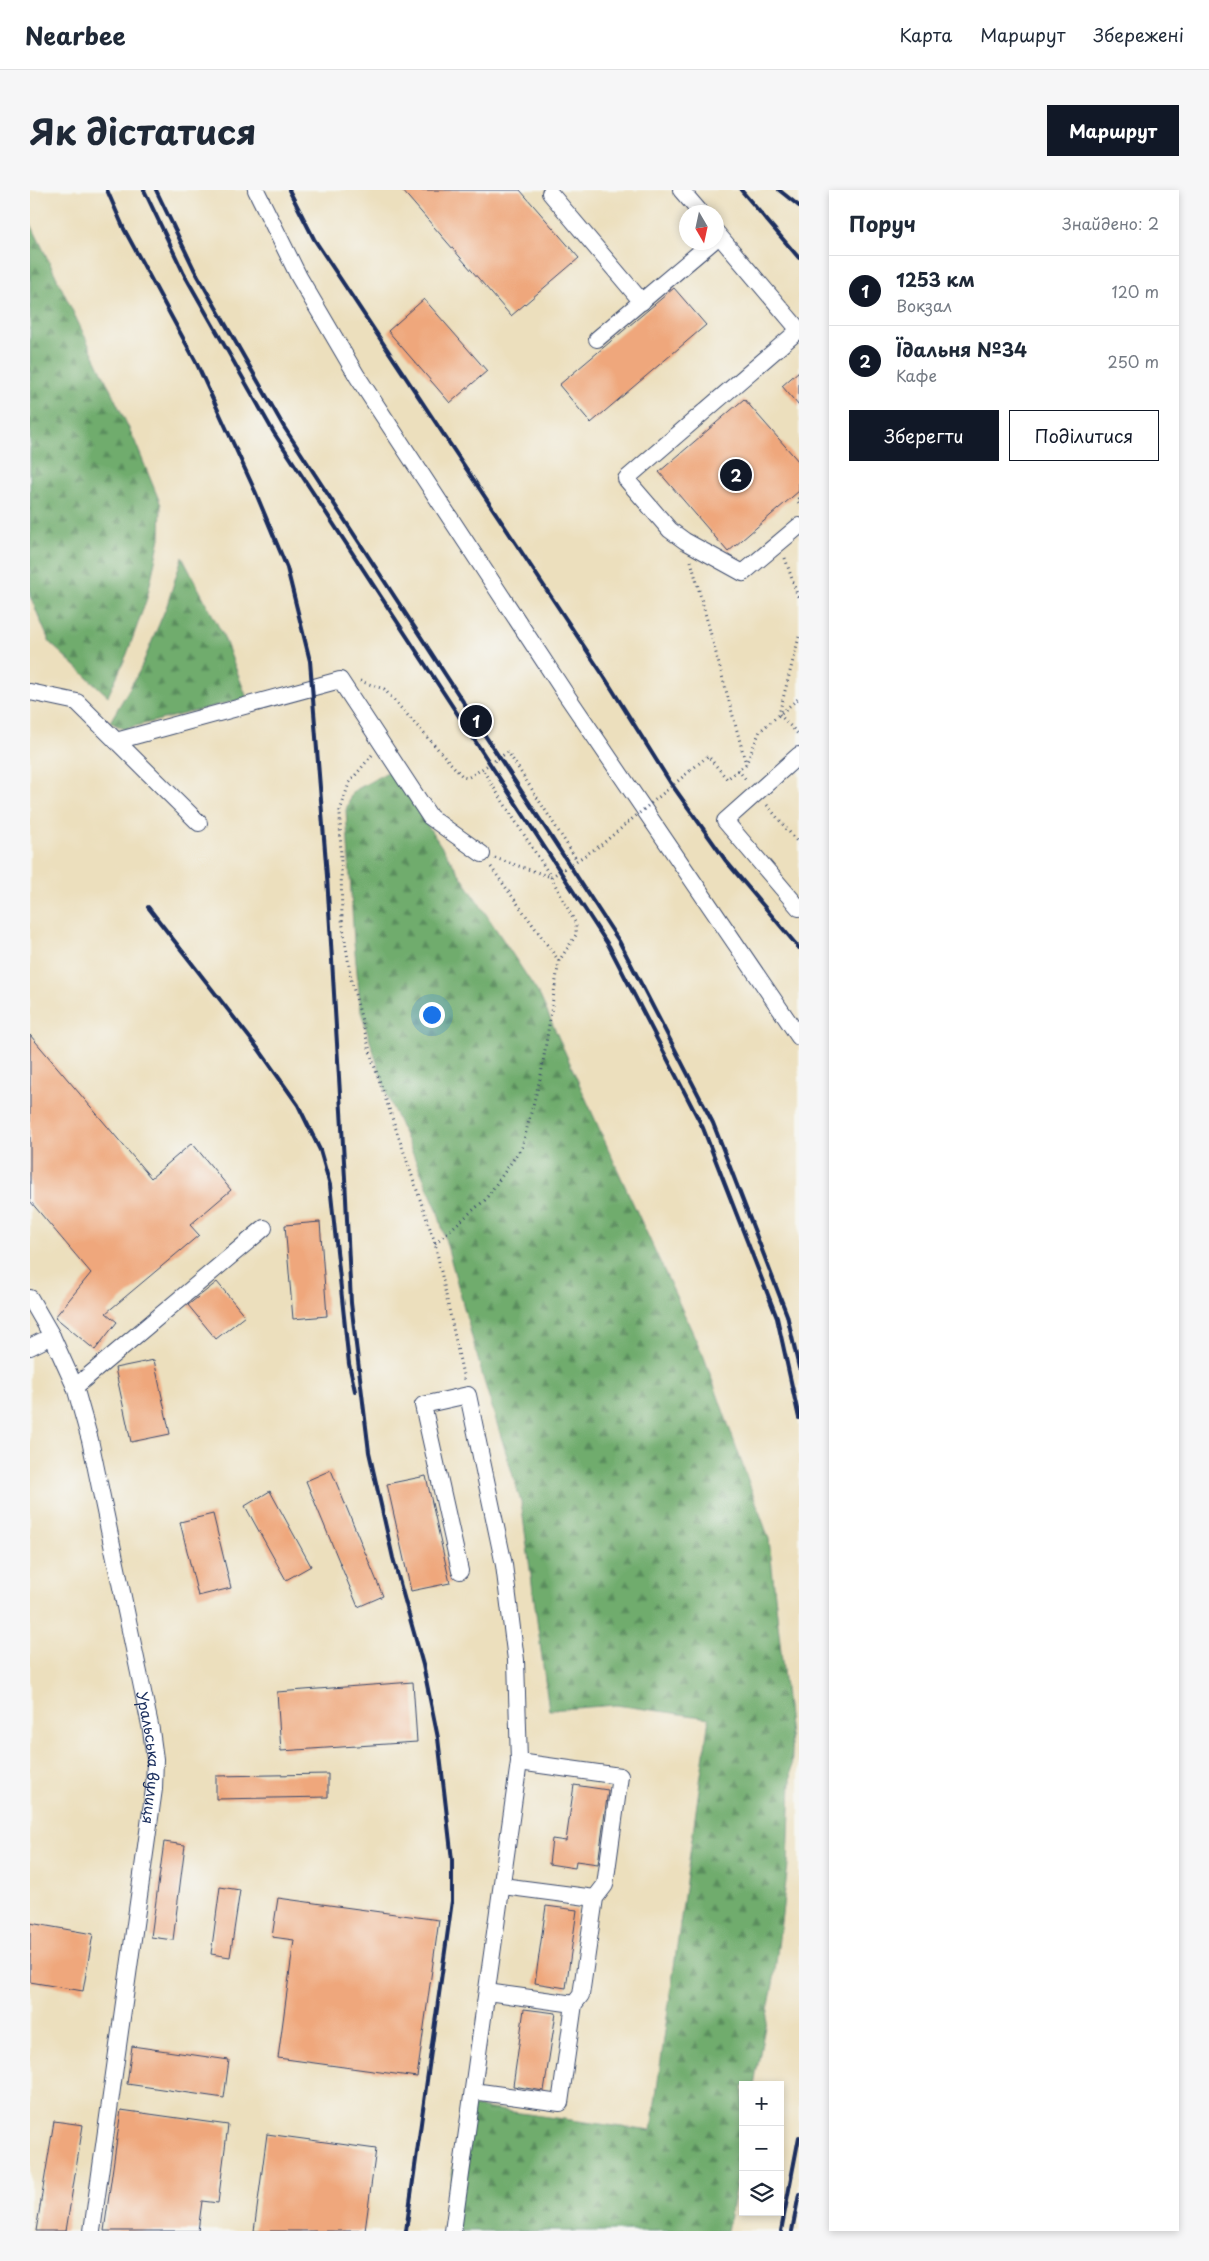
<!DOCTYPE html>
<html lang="uk">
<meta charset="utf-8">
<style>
body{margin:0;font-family:"Playpen Sans",sans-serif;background:#f6f6f7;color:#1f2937}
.controls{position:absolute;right:15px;bottom:15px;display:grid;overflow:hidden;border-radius:0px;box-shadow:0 2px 8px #0003}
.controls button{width:45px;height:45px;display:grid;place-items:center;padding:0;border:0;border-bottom:1px solid #e0e1e3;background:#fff;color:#1f2937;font:25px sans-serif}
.compass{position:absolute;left:649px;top:15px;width:45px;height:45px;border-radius:50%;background:#fff;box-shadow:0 2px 8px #0003;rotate:171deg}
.you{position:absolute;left:401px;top:824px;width:18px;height:18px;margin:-12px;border:4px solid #fff;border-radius:50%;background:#1a73e8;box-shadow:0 0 0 8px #1a73e833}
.badge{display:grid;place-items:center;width:32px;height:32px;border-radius:50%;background:#111827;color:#fff;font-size:16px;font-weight:700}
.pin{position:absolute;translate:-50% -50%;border:2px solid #fff;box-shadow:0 1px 5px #0006}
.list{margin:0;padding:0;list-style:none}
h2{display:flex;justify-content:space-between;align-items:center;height:65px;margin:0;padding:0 20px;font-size:21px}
h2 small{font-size:16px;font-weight:400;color:#747a83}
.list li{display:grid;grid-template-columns:32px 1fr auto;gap:15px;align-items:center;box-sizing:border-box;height:70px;padding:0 20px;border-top:1px solid #e0e1e3}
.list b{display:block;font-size:19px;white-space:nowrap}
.list p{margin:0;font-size:16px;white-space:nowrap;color:#747a83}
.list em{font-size:16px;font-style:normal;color:#747a83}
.actions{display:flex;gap:10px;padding:15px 20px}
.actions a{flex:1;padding:11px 0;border:1px solid #111827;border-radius:0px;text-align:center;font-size:18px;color:#111827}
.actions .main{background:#111827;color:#fff}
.icon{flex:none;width:28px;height:28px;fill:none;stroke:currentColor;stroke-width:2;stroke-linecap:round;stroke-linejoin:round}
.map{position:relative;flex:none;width:769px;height:2041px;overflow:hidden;border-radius:0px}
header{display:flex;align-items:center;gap:30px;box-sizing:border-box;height:70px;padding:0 25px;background:#fff;border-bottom:1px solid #e0e1e3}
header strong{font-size:24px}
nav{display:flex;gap:28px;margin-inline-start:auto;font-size:18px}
.intro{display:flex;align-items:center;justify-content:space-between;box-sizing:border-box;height:120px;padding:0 30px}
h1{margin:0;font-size:35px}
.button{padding:12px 22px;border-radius:0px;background:#111827;color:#fff;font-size:18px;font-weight:700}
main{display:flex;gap:30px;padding:0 30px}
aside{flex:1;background:#fff;border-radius:0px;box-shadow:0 2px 8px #0003}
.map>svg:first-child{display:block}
</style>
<header>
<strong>Nearbee</strong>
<nav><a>Карта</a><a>Маршрут</a><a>Збережені</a></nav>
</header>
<div class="intro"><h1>Як дістатися</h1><a class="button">Маршрут</a></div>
<main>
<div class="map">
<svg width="769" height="2041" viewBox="0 0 769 2041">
<defs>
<pattern id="forest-firs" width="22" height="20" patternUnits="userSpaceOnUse" patternTransform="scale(1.25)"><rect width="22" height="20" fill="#6fac6d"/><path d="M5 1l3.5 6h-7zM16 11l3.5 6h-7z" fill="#5a8c5d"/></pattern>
</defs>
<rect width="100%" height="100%" fill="#f6f6f2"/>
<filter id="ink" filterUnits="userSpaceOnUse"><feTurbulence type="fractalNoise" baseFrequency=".02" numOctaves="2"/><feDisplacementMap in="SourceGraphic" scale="10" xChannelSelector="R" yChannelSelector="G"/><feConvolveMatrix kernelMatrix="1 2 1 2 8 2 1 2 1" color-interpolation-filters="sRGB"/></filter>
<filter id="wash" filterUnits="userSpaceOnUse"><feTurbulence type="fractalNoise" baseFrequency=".0096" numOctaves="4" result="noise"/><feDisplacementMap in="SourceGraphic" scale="20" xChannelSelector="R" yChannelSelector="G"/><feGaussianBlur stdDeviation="1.12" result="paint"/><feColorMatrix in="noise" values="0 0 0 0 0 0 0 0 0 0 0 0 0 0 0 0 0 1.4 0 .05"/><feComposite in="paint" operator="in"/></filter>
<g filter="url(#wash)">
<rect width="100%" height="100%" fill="#ecdfbd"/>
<g fill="url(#forest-firs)" stroke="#456e66">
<polygon points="0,32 104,249 131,315 130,348 117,408 97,464 78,506 20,453 0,406"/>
<polygon points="152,367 193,445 217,508 94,539 80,532 110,480 137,415"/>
<polygon points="361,580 510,806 589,983 674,1167 739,1349 762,1564 758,1675 744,1789 724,1895 713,1895 713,1958 697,2041 414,2041 432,1915 621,1941 679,1528 586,1515 519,1520 491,1312 454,1191 407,1019 357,905 331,822 324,752 316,620 322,602"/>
</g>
<g id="blocks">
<g fill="#efa77c">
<polygon points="372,0 490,0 549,68 481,126"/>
<polygon points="644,98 676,135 561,233 529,195"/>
<polygon points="394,109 457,181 420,213 358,141"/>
<polygon points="769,181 769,216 752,196"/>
<polygon points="714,209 769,272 769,301 698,362 629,282"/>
<polygon points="0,845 121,988 162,953 201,1000 160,1035 169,1045 76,1123 87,1132 65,1160 25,1127 61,1083 0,1011"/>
<polygon points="290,1032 297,1126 263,1129 255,1035"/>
<polygon points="187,1092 215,1126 186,1149 158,1115"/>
<polygon points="124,1170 140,1244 101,1252 85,1178"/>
<polygon points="301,1280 353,1406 328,1417 276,1291"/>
<polygon points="396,1286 420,1393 381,1401 357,1294"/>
<polygon points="240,1301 281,1376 256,1390 215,1316"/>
<polygon points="183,1324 201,1398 168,1406 150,1332"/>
<polygon points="383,1492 387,1552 251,1561 247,1502"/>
<polygon points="298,1584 298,1607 186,1609 186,1586"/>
<polygon points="544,1595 578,1600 568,1674 546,1671 545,1678 519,1674 522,1649 536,1651"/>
<polygon points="134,1652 155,1655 143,1750 121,1747"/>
<polygon points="190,1697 210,1700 200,1767 181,1764"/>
<polygon points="248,1708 409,1730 387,1887 248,1868 264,1750 242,1747"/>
<polygon points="516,1716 547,1720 536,1798 505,1793"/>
<polygon points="0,1733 63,1744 53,1801 0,1792"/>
<polygon points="494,1819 526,1823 514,1901 483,1896"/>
<polygon points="102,1856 199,1870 194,1908 97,1894"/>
<polygon points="91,1920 198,1935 188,2013 172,2011 168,2041 74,2041"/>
<polygon points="24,1931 53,1935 36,2041 6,2041"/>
<polygon points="237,1944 346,1959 335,2041 224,2041"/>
</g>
</g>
</g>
<g filter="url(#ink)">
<use href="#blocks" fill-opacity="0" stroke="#3a496c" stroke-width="1"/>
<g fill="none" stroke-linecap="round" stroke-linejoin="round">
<defs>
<g id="minor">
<polyline points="226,0 269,87 327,186 535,503 769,847"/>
<polyline points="651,0 670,22"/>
<polyline points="520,3 612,112"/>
<polyline points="686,42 769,140"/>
<polyline points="769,140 596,289 640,340 655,351 713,383 769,336"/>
<polyline points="567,149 682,52"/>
<polyline points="0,502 47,512 169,633"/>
<polyline points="86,551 310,490 400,627 452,664"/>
<polyline points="769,565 695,631 769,718"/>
<path id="s1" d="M 0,1108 L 22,1146 L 45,1197 L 60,1250 L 121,1540 L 125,1569 L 124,1599 L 62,2041"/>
<polyline points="0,1157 22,1146"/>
<polyline points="45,1197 234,1038"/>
<polyline points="472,1696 565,1708"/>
<polyline points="457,1802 544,1814"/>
<polyline points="443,1901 530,1913 544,1814 551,1805 565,1708 575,1695 590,1586 489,1572"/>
<polyline points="423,2041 489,1572 486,1470 474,1375 438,1205 393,1215 430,1381"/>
</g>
</defs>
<use href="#minor" stroke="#3a496c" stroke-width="18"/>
<g stroke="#3a496c" stroke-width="3" stroke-dasharray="1 4" stroke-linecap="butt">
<polyline points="769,308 767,310 769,313"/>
<polyline points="755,368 769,410"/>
<polyline points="661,371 716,574"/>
<polyline points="769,447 749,524 769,545"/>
<polyline points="330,491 354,499 433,587 437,588 441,586 478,562 547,670"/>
<polyline points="342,565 319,593 310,621 312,730 321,789 342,869 405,1053 434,1190"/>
<polyline points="661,580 678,566 697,589 716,574 730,541 769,508"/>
<polyline points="708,580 717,591"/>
<polyline points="737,615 769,654"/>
<polyline points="465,668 521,687"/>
<polyline points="461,677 529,771"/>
<polyline points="521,687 571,655"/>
<polyline points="405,1053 455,1010 492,957 511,885 529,771 546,745 546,734 521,687 452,579"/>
</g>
<use href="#minor" stroke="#fff" stroke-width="16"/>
<g stroke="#1b2f5e" stroke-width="4">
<polyline points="77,0 94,39 166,172 225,301 257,378 280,471 297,686 315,988 321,1113 339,1262 363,1368 393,1475 408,1548 422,1670 422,1711 376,2041"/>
<polyline points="114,0 154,84 244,243 579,756 673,938 747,1128 769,1228"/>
<polyline points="126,0 164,79 254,237 589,751 683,933 757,1125 769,1178"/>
<polyline points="259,0 284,49 575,488 640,592 696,671 769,758"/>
<polyline points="711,0 769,68"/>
<polyline points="749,0 769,16"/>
<polyline points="118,717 230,861 268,915 290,960 300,995 319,1174 325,1201"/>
<polyline points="751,2041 769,1947"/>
<polyline points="762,2041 769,2004"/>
</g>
<polyline stroke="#3a496c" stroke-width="3" stroke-dasharray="1 4" stroke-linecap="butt" points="571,655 661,580"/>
</g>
</g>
<g text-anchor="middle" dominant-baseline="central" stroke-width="4" stroke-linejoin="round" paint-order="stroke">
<g font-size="15" fill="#1b2f5e" stroke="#f6f6f2">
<text stroke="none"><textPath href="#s1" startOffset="479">Уральська вулиця</textPath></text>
</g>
</g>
</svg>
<div class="controls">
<button>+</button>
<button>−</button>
<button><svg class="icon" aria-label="layers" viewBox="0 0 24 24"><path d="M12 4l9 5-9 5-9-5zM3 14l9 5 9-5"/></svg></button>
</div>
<svg class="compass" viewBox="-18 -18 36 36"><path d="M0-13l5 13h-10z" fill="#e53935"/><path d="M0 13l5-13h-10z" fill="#747a83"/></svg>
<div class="you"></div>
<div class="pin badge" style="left:446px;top:531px">1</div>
<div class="pin badge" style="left:706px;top:285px">2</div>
</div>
<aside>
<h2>Поруч<small>Знайдено: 2</small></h2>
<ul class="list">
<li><span class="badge">1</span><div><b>1253 км</b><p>Вокзал</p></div><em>120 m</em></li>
<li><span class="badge">2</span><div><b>Їдальня №34</b><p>Кафе</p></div><em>250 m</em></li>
</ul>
<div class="actions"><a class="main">Зберегти</a><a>Поділитися</a></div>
</aside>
</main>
